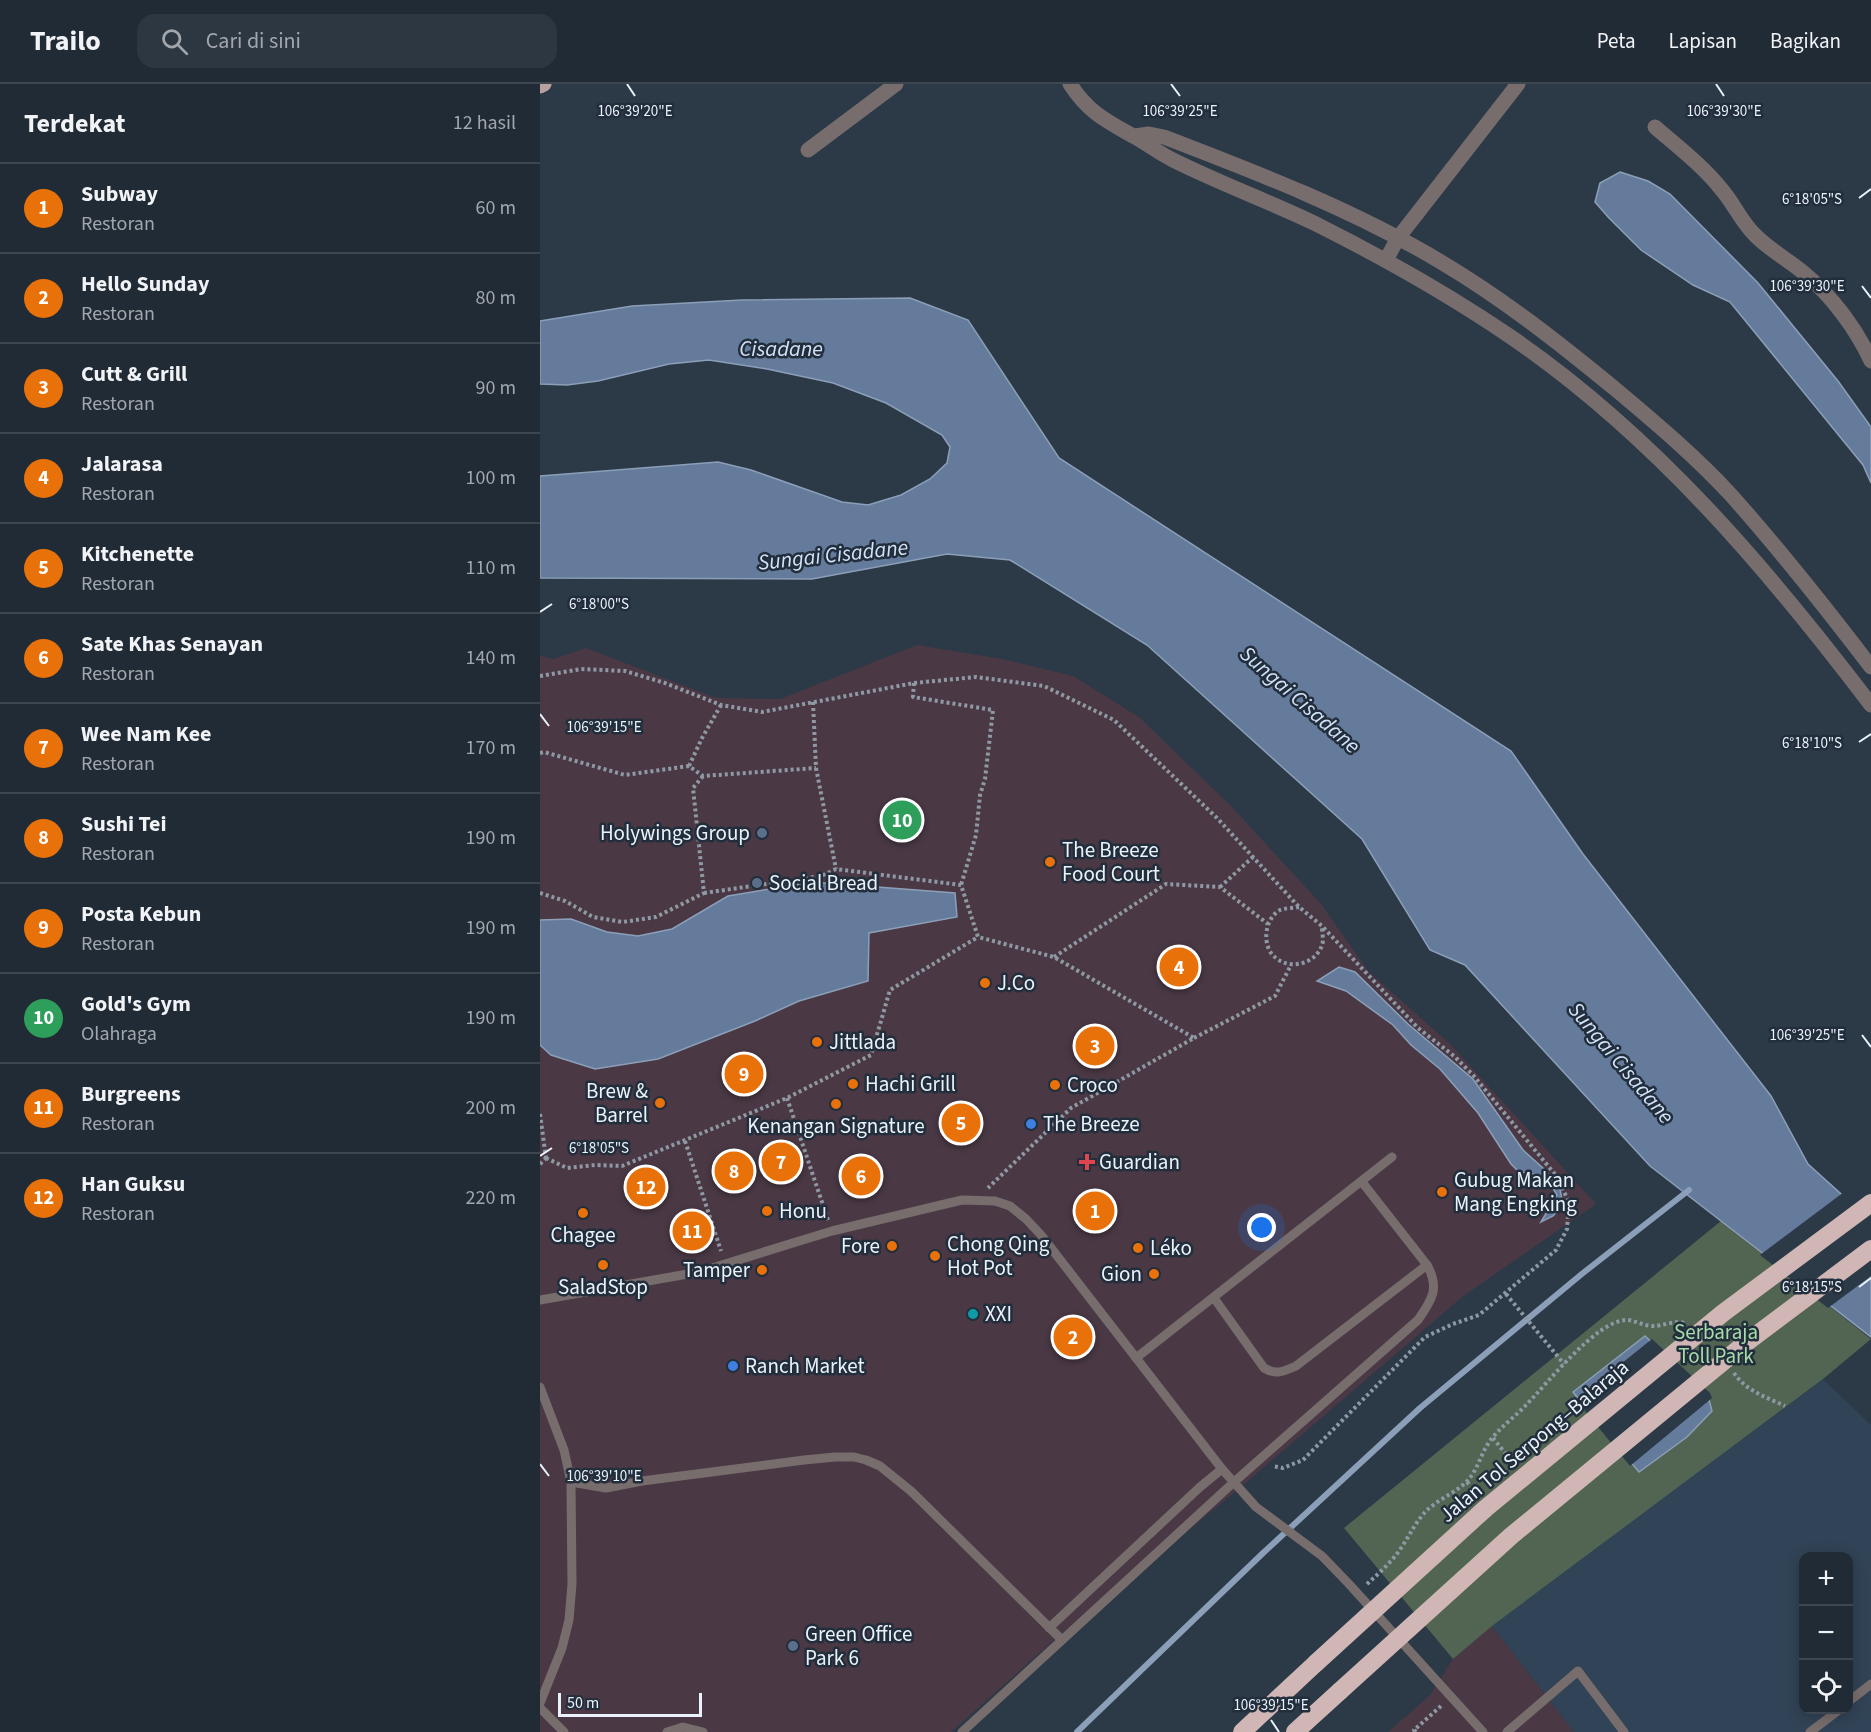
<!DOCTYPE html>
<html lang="id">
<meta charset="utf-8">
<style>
body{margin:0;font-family:"Source Sans 3",sans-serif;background:#2d3741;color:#f1f3f6}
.controls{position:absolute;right:18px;bottom:18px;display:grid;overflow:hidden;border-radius:12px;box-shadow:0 3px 15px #0003}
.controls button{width:54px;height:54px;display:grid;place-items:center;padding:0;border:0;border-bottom:2px solid #3e4750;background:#212b35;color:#f1f3f6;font:30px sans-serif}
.scale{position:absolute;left:18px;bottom:15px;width:144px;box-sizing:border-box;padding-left:6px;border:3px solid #eaf2fb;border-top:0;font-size:16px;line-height:21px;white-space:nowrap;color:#eaf2fb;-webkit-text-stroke:4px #222e3c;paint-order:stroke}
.you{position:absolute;left:722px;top:1144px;width:21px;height:21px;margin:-15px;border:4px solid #fff;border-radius:50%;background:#1a73e8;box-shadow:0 0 0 9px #1a73e833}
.badge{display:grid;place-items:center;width:39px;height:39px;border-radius:50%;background:#8abfa5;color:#fff;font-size:20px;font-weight:700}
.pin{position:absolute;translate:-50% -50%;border:3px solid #fff;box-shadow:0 2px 6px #0006}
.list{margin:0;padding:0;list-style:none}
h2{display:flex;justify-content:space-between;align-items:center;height:78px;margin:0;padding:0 24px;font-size:26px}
h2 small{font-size:20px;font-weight:400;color:#a2a7ad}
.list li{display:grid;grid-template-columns:39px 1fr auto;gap:18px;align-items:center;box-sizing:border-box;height:90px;padding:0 24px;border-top:2px solid #3e4750}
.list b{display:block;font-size:22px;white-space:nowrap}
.list p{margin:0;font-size:20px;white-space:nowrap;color:#a2a7ad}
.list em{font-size:20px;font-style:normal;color:#a2a7ad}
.icon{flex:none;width:33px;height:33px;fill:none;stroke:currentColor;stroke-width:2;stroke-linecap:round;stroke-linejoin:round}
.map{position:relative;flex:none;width:1331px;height:1648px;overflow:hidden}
header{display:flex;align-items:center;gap:36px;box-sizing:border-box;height:84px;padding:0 30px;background:#212b35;border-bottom:2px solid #3e4750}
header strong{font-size:28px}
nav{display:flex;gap:33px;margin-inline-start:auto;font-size:21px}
.search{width:420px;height:54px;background:#2d3741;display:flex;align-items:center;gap:15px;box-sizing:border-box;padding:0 21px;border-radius:18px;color:#a2a7ad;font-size:22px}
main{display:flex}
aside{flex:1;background:#212b35}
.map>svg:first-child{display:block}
</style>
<header>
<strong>Trailo</strong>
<div class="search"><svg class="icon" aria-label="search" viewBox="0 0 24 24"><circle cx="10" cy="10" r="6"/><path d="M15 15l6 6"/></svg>Cari di sini</div>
<nav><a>Peta</a><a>Lapisan</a><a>Bagikan</a></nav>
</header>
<main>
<aside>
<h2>Terdekat<small>12 hasil</small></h2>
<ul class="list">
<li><span class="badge" style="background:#e8710a">1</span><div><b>Subway</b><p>Restoran</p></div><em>60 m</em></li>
<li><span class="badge" style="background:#e8710a">2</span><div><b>Hello Sunday</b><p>Restoran</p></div><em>80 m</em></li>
<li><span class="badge" style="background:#e8710a">3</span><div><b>Cutt &amp; Grill</b><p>Restoran</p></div><em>90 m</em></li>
<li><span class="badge" style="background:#e8710a">4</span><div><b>Jalarasa</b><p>Restoran</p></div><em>100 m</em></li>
<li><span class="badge" style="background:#e8710a">5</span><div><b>Kitchenette</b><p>Restoran</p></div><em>110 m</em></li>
<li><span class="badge" style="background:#e8710a">6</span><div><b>Sate Khas Senayan</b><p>Restoran</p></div><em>140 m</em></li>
<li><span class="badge" style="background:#e8710a">7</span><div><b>Wee Nam Kee</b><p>Restoran</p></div><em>170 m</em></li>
<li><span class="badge" style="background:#e8710a">8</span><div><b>Sushi Tei</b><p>Restoran</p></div><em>190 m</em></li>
<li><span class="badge" style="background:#e8710a">9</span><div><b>Posta Kebun</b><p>Restoran</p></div><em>190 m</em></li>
<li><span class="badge" style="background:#2e9e5b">10</span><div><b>Gold's Gym</b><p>Olahraga</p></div><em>190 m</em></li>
<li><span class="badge" style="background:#e8710a">11</span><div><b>Burgreens</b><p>Restoran</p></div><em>200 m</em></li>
<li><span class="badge" style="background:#e8710a">12</span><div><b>Han Guksu</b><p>Restoran</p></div><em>220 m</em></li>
</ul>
</aside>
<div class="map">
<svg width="1331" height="1648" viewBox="0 0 1331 1648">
<rect width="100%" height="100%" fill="#2c3947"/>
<g fill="#4a3945">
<polygon points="377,561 462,575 533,592 599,633 691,722 781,820 828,887 910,960 1056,1120 922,1213 701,1403 521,1550 411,1648 0,1648 0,572 14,575 46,564 176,614 240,615"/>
<polygon points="952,1542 1034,1648 848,1648 890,1611 913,1575"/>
</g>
<path fill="#314356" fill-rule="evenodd" d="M 1283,1295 L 1331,1341 L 1331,1648 L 1034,1648 L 952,1542 ZM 1264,1472 L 1308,1472 L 1308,1626 L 1264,1626 Z"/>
<polygon fill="#516552" points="1181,1137 1331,1255 1283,1295 952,1542 913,1575 804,1444"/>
<g fill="#647b9b" stroke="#8c9fb8" stroke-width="1.5">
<polygon points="1080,88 1108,97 1130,110 1218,199 1298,297 1331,343 1331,399 1323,381 1190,218 1153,201 1101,166 1069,134 1055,118 1060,99"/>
<polygon points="370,214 428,236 519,374 971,667 1043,770 1231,1012 1268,1080 1331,1137 1331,1253 1110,1082 925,881 890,866 822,755 607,561 470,476 407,470 272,495 0,494 0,392 178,378 211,386 302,418 328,421 361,411 390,395 407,379 410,363 402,351 346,319 293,299 227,285 169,276 129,280 58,297 27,301 0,300 0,237 92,222 202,216"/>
<polygon points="272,798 415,809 417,833 329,849 328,897 259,917 215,937 118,975 55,985 11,971 0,961 0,836 31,835 67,848 98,852 132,845 188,812"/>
<polygon points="799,883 815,888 868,940 933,995 983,1066 1003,1084 1020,1105 1023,1121 1013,1132 1001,1138 1017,1111 1006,1092 979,1088 971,1080 938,1029 900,985 871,961 853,941 806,907 777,897"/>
<polygon points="1105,1252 1168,1312 1172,1327 1147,1353 1099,1388 1033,1308"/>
</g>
<g fill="#2c3947">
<polygon points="1304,1108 1331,1133 1331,1192 1288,1224 1220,1171"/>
<polygon points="1112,1255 1170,1309 1172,1314 1090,1382 1036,1316"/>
</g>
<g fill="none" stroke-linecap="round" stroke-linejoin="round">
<polyline stroke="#8c9fb8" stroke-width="6" points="537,1648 722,1470 880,1324 1043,1189 1149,1106"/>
<g stroke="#8e99a4" stroke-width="4" stroke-dasharray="3 3" stroke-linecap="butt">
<polyline points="0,592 41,585 85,587 125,599 181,621 222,628 374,599 436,593 504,602 574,636 677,734 759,823 782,842 878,944 914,972 933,991 1018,1094 1029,1119 1027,1145 1016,1166 939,1231 913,1240 885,1253 763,1376 743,1384 732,1382"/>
<polyline points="374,599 373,613 453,626 445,695 440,711 436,751 421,801"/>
<polyline points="273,618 276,684 296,785"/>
<polyline points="0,669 4,668 85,691 149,682 163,692 276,684"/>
<polyline points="149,682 162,654 181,621"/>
<polyline points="680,803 713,773"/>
<polyline points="0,809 25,817 53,833 83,838 116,833 164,809 153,704 163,692"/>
<polyline points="164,809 281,792 296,785 421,801 438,853 514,873 654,954 531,1024 448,1104"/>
<path d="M 759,823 C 753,824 745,824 740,826 C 724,835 721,863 736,874 C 750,886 776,880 782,861 C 784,857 782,848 782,843"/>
<polyline points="514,873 626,800 680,803 728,840"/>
<polyline points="654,954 735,912 751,881"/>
<polyline points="247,1014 288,1136"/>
<polyline points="0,1030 6,1074"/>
<polyline points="145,1057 181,1167"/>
<polyline points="6,1074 27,1084 55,1081 82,1082 247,1014 331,971 350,906 438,853"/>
<polyline points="0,1080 6,1074"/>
<polyline points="966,1210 1024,1280"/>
<path d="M 1194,1289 C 1206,1307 1226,1313 1245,1322"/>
<polyline points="953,1354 974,1380"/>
<polyline points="927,1398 936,1409"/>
<path d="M 827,1500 C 839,1489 852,1478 861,1464 C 870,1451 876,1437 887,1426 C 899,1415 917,1408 928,1396 C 938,1385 941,1369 950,1357 C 960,1343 975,1333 986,1321 C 1007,1300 1056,1237 1086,1236 C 1095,1236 1103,1242 1113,1242 C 1123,1242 1135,1236 1144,1239"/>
<polyline points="876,1648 874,1646 902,1621"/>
</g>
<g stroke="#786d6d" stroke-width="9">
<path d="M 674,1214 L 724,1284 C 736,1291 743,1288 756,1282 L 887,1181 L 822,1098"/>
<polyline points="0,1216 159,1188 292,1147 422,1116 455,1117 470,1122 486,1135 501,1151 682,1385 716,1423 782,1472 809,1500 943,1648"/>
<polyline points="596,1274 852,1073"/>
<polyline points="0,1303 24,1366 31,1398 32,1500 29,1536 22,1564 0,1619"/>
<polyline points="31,1398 66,1404 102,1397 264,1376 295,1373 314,1373 326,1376 340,1382 372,1408 522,1556"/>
<polyline points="509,1544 660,1403 682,1385"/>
<polyline points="1308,1618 1331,1600"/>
<polyline points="0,1624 24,1648"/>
<polyline points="127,1648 143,1643 163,1648"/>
<path d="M 422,1648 L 694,1398 L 878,1236 C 892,1216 900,1204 887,1181"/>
<polyline points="967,1648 1038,1587 1084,1648"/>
<polyline points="1270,1648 1299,1626"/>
</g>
<g stroke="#786d6d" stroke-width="15">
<path d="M 530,0 C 548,28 565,36 593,52 C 606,59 619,69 633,76 C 679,99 728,117 774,139 C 842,173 908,210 971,253 C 1114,351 1227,484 1331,621"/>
<path d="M 1115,43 C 1138,63 1163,82 1182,106 C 1194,120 1201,137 1214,150 C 1229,166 1249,176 1265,190 C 1292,212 1317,246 1331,277"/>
<path d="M 595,52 L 609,50 L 624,53 C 718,89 814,126 901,178 C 965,216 1023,262 1080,309 C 1118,341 1157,374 1191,411 C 1240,466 1286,524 1331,583"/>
<polyline points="268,66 356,0"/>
<polyline points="846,176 858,154 978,0"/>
</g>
<polyline stroke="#b8a2a1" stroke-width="15" points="0,2 4,0"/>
<g stroke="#d1b6b6" stroke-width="18">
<polyline points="702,1648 776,1579"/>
<polyline points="755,1648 800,1607"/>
</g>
<g stroke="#d1b6b6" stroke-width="18">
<polyline points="776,1579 946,1424 1183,1229 1331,1119"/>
<polyline points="800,1607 971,1452 1207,1258 1331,1165"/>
</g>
</g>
<path fill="none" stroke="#eaf2fb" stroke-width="2" d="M 87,0 L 95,12M 631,0 L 640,12M 1176,0 L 1184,12M 1319,114 L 1331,105M 1322,202 L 1331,214M 0,528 L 12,520M 0,630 L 9,642M 1319,658 L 1331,650M 1322,951 L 1331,963M 0,1072 L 12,1064M 1319,1203 L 1331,1194M 0,1380 L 9,1392M 731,1636 L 739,1648"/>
<g fill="#5c6f8a" stroke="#222e3c" stroke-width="2">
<circle cx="222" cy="749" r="6"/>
<circle cx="217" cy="799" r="6"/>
<circle cx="253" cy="1562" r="6"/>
</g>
<g fill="#e8710a" stroke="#222e3c" stroke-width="2">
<circle cx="510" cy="778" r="6"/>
<circle cx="445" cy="899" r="6"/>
<circle cx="277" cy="958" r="6"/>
<circle cx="313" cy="1000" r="6"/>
<circle cx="515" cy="1001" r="6"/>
<circle cx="120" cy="1019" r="6"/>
<circle cx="296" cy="1020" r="6"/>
<circle cx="902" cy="1108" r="6"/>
<circle cx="227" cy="1127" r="6"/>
<circle cx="43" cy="1129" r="6"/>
<circle cx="352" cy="1162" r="6"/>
<circle cx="598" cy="1164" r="6"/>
<circle cx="395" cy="1172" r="6"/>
<circle cx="63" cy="1181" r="6"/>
<circle cx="222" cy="1186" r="6"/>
<circle cx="614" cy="1190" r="6"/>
</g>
<g fill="#3f7fe0" stroke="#222e3c" stroke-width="2">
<circle cx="491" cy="1040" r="6"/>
<circle cx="193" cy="1282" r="6"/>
</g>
<path fill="#e0444e" stroke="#222e3c" stroke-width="2" d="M544 1069h6v6h6v6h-6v6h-6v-6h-6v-6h6z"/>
<circle fill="#0f9aa8" stroke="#222e3c" stroke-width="2" cx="433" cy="1230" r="6"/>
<g text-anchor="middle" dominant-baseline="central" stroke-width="5" stroke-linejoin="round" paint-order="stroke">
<g font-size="21" fill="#eaf2fb" stroke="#222e3c" text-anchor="start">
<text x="210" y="749" text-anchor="end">Holywings Group</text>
<text x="522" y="766">The Breeze<tspan x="522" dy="24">Food Court</tspan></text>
<text x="229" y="799">Social Bread</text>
<text x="457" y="899">J.Co</text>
<text x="289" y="958">Jittlada</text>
<text x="325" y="1000">Hachi Grill</text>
<text x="527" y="1001">Croco</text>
<text x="108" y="1007" text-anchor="end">Brew &amp;<tspan x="108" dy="24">Barrel</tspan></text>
<text x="503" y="1040">The Breeze</text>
<text x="296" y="1042" text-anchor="middle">Kenangan Signature</text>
<text x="559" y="1078">Guardian</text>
<text x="914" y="1096">Gubug Makan<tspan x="914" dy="24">Mang Engking</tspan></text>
<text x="239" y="1127">Honu</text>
<text x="43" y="1151" text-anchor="middle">Chagee</text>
<text x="407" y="1160">Chong Qing<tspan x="407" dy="24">Hot Pot</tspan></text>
<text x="340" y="1162" text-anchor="end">Fore</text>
<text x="610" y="1164">Léko</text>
<text x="210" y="1186" text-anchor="end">Tamper</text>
<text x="602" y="1190" text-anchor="end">Gion</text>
<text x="63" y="1203" text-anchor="middle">SaladStop</text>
<text x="445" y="1230">XXI</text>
<text x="205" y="1282">Ranch Market</text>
<text x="265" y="1550">Green Office<tspan x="265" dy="24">Park 6</tspan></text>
</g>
<g font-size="21" fill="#a7dbaa" stroke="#222e3c">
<text x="1176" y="1248">Serbaraja<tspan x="1176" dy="24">Toll Park</tspan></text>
</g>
<g font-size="21" fill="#eaf2fb" stroke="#222e3c">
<text transform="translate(994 1357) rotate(-40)">Jalan Tol Serpong–Balaraja</text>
</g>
<g font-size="22" font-style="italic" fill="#d2e2f8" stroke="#222e3c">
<text x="241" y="265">Cisadane</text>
<text transform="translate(293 471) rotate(-6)">Sungai Cisadane</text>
<text transform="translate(760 616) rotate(41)">Sungai Cisadane</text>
<text transform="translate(1081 979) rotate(50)">Sungai Cisadane</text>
</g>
</g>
<g font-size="15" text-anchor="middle" fill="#eaf2fb" stroke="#222e3c" stroke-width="5" stroke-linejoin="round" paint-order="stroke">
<text x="95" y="32">106°39'20"E</text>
<text x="640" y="32">106°39'25"E</text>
<text x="1184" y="32">106°39'30"E</text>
<text x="1272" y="120">6°18'05"S</text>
<text x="1267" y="207">106°39'30"E</text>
<text x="59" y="525">6°18'00"S</text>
<text x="64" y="648">106°39'15"E</text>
<text x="1272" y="664">6°18'10"S</text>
<text x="1267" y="956">106°39'25"E</text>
<text x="59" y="1069">6°18'05"S</text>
<text x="1272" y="1208">6°18'15"S</text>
<text x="64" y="1397">106°39'10"E</text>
<text x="731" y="1626">106°39'15"E</text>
</g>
</svg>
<div class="controls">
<button>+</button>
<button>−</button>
<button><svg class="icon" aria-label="locate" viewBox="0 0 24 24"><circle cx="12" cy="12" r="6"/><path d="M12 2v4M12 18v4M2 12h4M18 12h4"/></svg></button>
</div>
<div class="scale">50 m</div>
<div class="you"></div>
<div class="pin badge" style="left:555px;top:1127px;background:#e8710a">1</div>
<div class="pin badge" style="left:533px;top:1253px;background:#e8710a">2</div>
<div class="pin badge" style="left:555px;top:962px;background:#e8710a">3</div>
<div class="pin badge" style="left:639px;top:883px;background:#e8710a">4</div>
<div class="pin badge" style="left:421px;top:1039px;background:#e8710a">5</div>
<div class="pin badge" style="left:321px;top:1092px;background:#e8710a">6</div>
<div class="pin badge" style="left:241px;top:1078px;background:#e8710a">7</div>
<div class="pin badge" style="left:194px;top:1087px;background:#e8710a">8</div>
<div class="pin badge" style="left:204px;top:990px;background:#e8710a">9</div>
<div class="pin badge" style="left:362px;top:736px;background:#2e9e5b">10</div>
<div class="pin badge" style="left:152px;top:1147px;background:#e8710a">11</div>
<div class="pin badge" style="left:106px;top:1103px;background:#e8710a">12</div>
</div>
</main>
